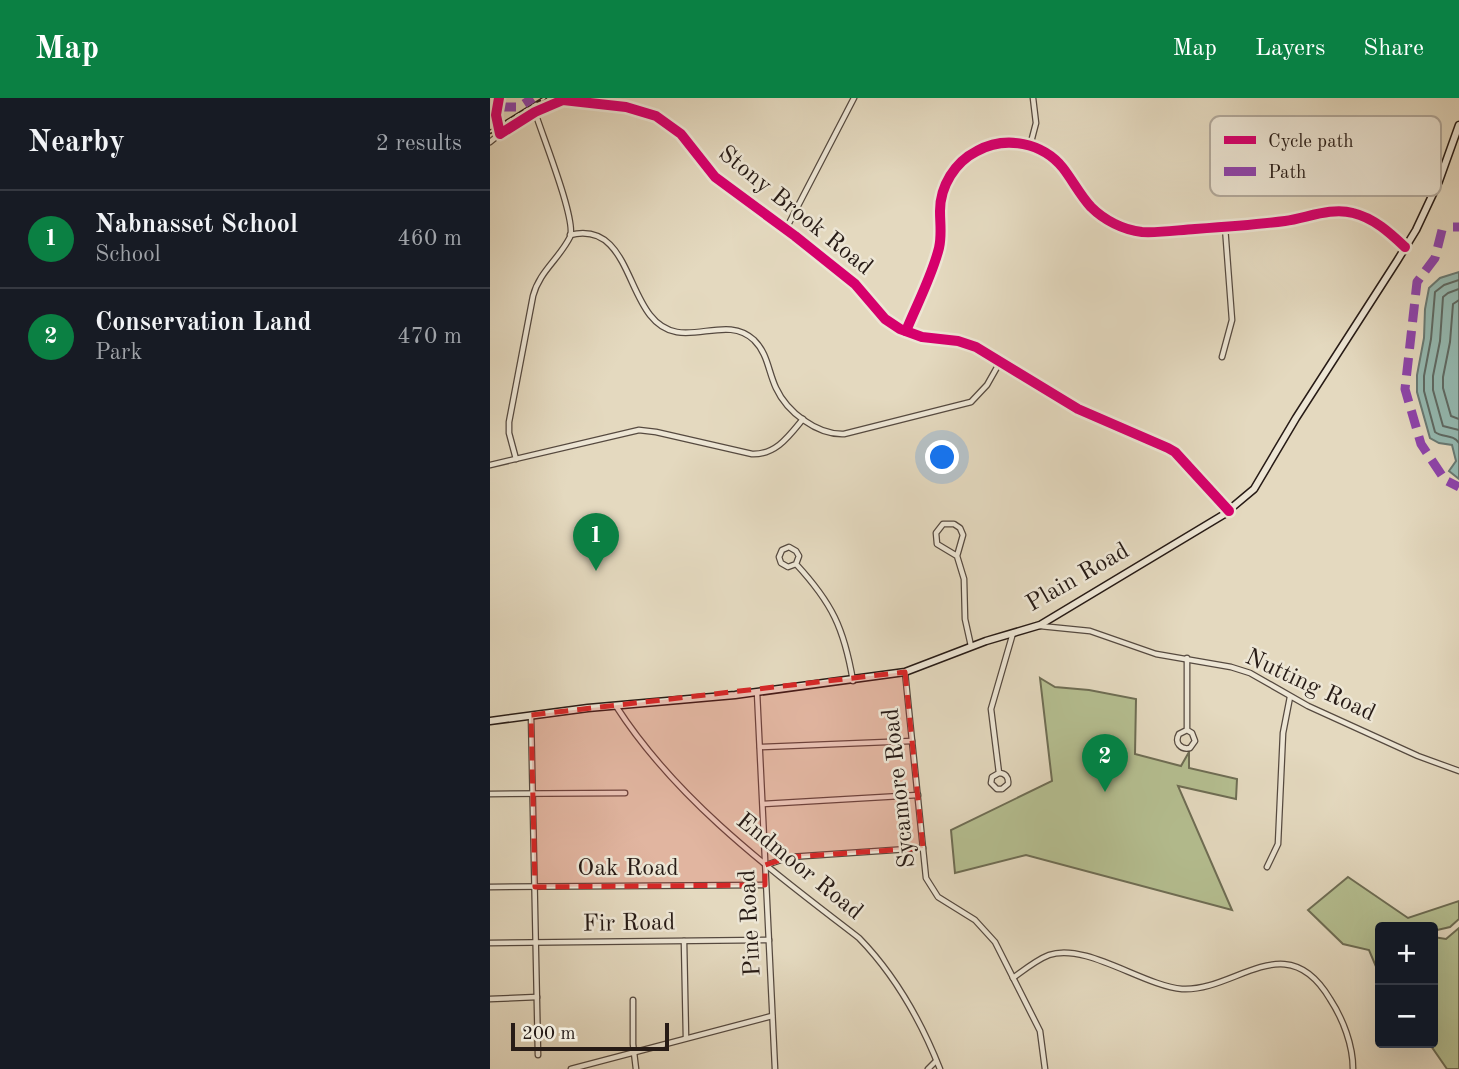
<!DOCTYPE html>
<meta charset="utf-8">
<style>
body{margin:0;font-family:"Old Standard TT",serif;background:#20242c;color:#f1f3f6}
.controls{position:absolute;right:21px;bottom:21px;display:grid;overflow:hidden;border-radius:7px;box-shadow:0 7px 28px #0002}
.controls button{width:63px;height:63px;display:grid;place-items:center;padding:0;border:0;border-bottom:2px solid #363941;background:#171b24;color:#f1f3f6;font:35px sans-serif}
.scale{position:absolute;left:21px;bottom:18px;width:158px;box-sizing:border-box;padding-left:7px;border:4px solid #271b16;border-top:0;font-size:19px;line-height:24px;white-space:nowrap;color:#271b16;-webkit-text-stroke:5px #ede6d5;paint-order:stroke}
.you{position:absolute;left:453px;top:360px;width:24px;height:24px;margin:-18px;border:5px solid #fff;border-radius:50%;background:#1a73e8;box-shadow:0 0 0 10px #1a73e833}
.badge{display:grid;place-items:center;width:46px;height:46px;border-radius:50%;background:#0b8043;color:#fff;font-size:23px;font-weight:700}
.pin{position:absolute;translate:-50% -58px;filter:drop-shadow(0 2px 4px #0008)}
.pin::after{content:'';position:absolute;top:37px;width:24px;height:21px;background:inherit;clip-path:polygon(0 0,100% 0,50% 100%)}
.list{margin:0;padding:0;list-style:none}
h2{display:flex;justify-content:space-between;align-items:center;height:91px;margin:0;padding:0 28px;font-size:30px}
h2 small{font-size:23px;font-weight:400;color:#9ea1a6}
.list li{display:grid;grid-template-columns:46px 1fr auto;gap:21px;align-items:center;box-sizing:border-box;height:98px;padding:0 28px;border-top:2px solid #363941}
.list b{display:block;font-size:26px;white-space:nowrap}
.list p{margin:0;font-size:23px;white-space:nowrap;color:#9ea1a6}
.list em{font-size:23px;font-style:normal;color:#9ea1a6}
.map{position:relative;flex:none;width:969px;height:971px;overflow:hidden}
header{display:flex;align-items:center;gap:42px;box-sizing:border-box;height:98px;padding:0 35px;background:#0b8043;color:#fff}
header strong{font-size:33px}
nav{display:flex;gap:38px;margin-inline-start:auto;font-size:24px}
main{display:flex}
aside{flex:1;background:#171b24}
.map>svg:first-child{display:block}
</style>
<header>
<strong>Map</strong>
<nav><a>Map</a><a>Layers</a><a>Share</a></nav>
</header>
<main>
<aside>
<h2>Nearby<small>2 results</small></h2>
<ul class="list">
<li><span class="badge">1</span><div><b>Nabnasset School</b><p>School</p></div><em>460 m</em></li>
<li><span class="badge">2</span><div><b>Conservation Land</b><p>Park</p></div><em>470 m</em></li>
</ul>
</aside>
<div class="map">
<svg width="969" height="971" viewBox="0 0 969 971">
<rect width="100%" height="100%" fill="#e4d9bf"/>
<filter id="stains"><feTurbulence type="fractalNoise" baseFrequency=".00286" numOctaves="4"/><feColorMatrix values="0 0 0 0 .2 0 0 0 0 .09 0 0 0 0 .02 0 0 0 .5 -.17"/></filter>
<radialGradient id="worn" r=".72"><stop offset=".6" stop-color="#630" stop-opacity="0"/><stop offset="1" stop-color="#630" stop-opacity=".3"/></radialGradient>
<g fill="#b5bf91" stroke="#6e6d54" stroke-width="2">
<polygon points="550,580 565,589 599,592 646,601 645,656 691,668 699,654 699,670 747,681 746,701 688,688 742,812 536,757 465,775 461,732 562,683"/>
<polygon points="858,779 918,820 969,803 969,821 960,829 943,833 943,829 890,829 890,878 879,852 853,846 818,812"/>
<polygon points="969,830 969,971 957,971 939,945 943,945 943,839 956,841"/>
</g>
<polygon fill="#95bab2" stroke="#697a74" stroke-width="2" points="969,174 969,381 959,373 966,363 962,347 949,345 940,340 927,294 927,277 934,240 935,211 939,190 950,180"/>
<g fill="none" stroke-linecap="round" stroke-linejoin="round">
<g stroke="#5e6a64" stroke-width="2">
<path d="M 969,182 L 954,187 L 945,194 L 941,241 L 934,278 L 934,293 L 945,334 C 953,340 963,336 969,345"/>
<polyline points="969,191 958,195 953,199 950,243 943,278 943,292 953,328 969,332"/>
<polyline points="969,202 963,206 960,244 953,279 953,290 961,318 969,321"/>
</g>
<defs>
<g id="street">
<polyline points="9,0 6,17 10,36 45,14 73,2 136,9 166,18 191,36 225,79 305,138 365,186 395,221 410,231 432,239 468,243 486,249 588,311 678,350 685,354 739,412"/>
<polyline points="0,44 10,36"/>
<polyline points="540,48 546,25 543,0"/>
<polyline points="296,131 364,0"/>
<path d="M 80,137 C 132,124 136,187 160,217 C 191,257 233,213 264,242 C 278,256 278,273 286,290 C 297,314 327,337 354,336 L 481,304 L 497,287 L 510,264"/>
<path d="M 416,233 C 427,206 442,178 449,150 C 452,137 450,126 450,113 C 450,88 465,64 487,53 C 516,37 553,45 573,70 C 583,83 590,97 601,109 C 614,122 633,132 652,134 C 670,135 688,132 705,131 C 735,129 765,127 795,123 C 817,120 841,109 863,115 C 884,120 900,135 915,149"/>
<polyline points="732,259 742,222 735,129"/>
<path d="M 26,361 L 19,335 L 19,324 L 43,198 C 49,174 69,161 80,139 C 87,123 51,34 45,14"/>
<path d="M 0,367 L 149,332 L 166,334 L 262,356 C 286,357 299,338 313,321"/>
<polyline points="467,458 447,446 446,435 453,426 464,426 470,430 473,437 467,458 474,481 475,521 481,548"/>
<path d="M 306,466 L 298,469 L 291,465 L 289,459 L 292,452 L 299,449 L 306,453 L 309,458 L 306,466 C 342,505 354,530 363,583"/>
<polyline points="550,528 600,533 666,556 741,569 760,575 818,608 928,658 969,673"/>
<path d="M 697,560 L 697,632 L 689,636 C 684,645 691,652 700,650 L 705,643 L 702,635 L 697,632"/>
<polyline points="415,574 436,780 448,799 485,822 505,844 550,933 555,971"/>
<polyline points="267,594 285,971"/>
<path d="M 126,608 C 187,703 281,772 369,840 C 405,877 431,923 450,971"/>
<polyline points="41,617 48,957"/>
<polyline points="270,649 422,643"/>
<path d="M 509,675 C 515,675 519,679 518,686 L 512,691 L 507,691 L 501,685 L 502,679 L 509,675 L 501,611 L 523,535"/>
<polyline points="0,696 135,695"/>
<polyline points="273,706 428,697"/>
<polyline points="276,767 300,759 433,750"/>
<polyline points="777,769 788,746 793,635 800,599"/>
<polyline points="0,789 275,787"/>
<polyline points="194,843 196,940"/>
<polyline points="0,845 279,842"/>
<path d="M 523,880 C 534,872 546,862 559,857 C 595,844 654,888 692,891 C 746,894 796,827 840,901 C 853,921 863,947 863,971"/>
<polyline points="0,901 47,899"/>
<polyline points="143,902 143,946 146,971"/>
<polyline points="81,971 282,918"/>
<polyline points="438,971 446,963"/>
</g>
<polyline id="secondary" points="0,623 98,610 245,597 415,574 496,543 550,527 733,417 764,391 806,320 907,163 926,132 949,83 969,27"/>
</defs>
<use href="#street" stroke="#564a40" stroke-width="7"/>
<use href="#secondary" stroke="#271b16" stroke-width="9"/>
<use href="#street" stroke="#ede6d5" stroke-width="4.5"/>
<use href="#secondary" stroke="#ede6d5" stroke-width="6"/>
<defs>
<polyline id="rail" points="0,34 55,0"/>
</defs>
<use href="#rail" stroke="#271b16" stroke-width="4.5"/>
<use href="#rail" stroke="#ede6d5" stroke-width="2" stroke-dasharray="5" stroke-linecap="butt"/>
<g stroke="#8e44ad" stroke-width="9" stroke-dasharray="18 9" stroke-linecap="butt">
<polyline points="8,9 29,9 43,0"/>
<polyline points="963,129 969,129"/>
<polyline points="952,132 945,160 927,184 915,291 931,346 955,382 969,389"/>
</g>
<defs>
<g id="cycleway">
<polyline points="9,0 6,17 10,36 45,14 73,2 136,9 166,18 191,36 225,79 305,138 365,186 395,221 410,231 432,239 468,243 486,249 588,311 678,350 685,354 739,413"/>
<path d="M 416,233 C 427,206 442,178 449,150 C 452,137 450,126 450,113 C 450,88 465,64 487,53 C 516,37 553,45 573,70 C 583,83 590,97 601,109 C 614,122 633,132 652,134 C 670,135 688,132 705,131 C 735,129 765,127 795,123 C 817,120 841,109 863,115 C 884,120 900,135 915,149"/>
</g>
</defs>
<use href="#cycleway" stroke="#ede6d5" stroke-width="15"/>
<use href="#cycleway" stroke="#d6006c" stroke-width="10"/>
</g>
<path fill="#d62828" fill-opacity="0.2" stroke="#d62828" stroke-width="5" stroke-dasharray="14 9" stroke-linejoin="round" d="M 415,574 L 433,750 L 300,759 L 275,767 L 275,787 L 45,789 L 41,617 Z"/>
<g text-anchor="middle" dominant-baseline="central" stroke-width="5" stroke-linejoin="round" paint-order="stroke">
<g font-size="24" fill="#271b16" stroke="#ede6d5">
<text transform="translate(305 113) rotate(39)">Stony Brook Road</text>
<text transform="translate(588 480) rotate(-30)">Plain Road</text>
<text transform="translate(820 588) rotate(25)">Nutting Road</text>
<text transform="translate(410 690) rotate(-96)">Sycamore Road</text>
<text transform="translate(309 769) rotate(39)">Endmoor Road</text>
<text x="138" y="771">Oak Road</text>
<text transform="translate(261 825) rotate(-93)">Pine Road</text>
<text transform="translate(139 826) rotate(-1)">Fir Road</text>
</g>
</g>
<rect x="720" y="18" width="231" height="80" rx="10" fill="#ede6d5" stroke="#b2a99c" stroke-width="2"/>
<rect x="734" y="38" width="32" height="8" fill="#d6006c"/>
<rect x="734" y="69" width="32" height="9" fill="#8e44ad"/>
<g font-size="19" fill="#271b16">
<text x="778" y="49">Cycle path</text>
<text x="778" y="80">Path</text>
</g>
<rect width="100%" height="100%" filter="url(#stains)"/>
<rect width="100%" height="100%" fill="url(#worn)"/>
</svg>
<div class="controls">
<button>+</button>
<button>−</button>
</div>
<div class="scale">200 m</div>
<div class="you"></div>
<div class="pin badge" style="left:106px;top:473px">1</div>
<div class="pin badge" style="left:615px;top:694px">2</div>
</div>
</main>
